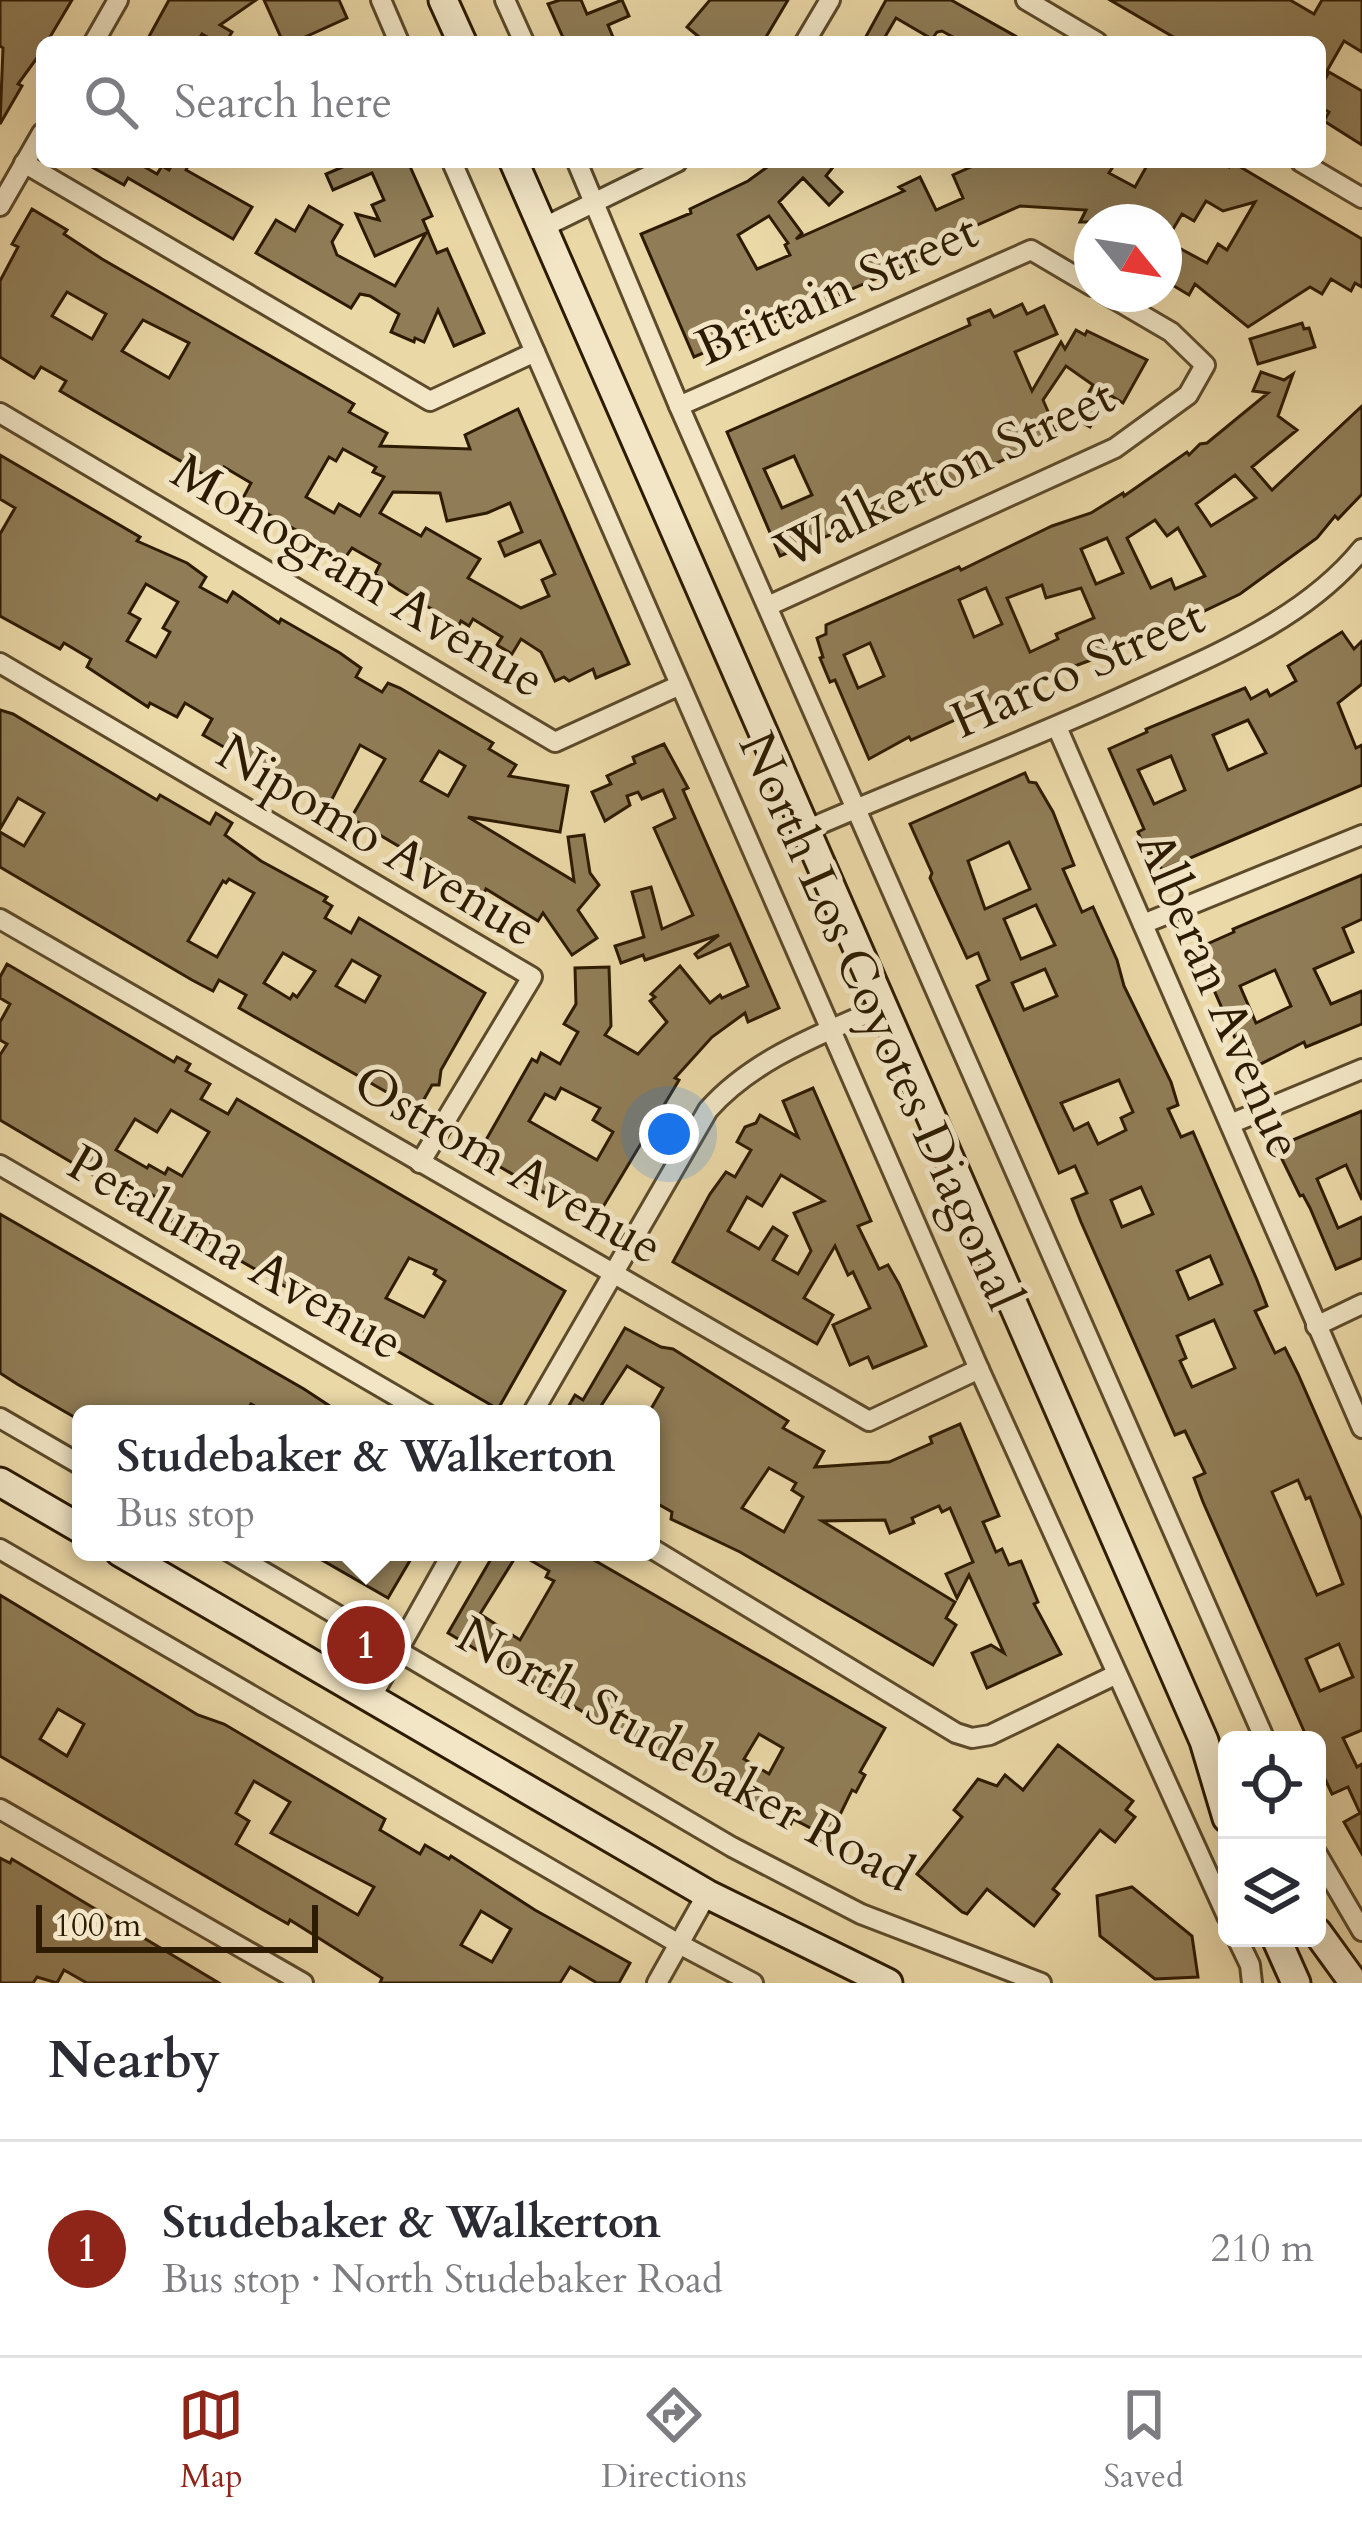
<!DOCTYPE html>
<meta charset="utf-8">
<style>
body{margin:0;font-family:Cardo,serif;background:#f7f7f7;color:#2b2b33}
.controls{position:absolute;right:36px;bottom:36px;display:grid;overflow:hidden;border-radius:18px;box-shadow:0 12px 48px #0002}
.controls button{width:108px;height:108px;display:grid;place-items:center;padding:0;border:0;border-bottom:3px solid #e1e1e2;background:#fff;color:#2b2b33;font:60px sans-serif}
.compass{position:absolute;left:1074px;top:204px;width:108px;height:108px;border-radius:50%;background:#fff;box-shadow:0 12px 48px #0002;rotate:120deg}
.scale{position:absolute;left:36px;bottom:30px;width:282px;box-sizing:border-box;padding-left:12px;border:6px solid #2d1b00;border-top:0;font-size:33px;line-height:42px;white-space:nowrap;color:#2d1b00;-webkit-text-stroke:9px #f2e6c6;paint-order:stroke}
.you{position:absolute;left:669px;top:1134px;width:42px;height:42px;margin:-30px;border:9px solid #fff;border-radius:50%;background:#1a73e8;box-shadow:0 0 0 18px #1a73e833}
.badge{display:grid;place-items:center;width:78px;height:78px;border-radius:50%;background:#8f2418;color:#fff;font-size:39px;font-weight:700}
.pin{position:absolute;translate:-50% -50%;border:6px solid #fff;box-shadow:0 3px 12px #0006}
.popup{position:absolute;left:72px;top:1405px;width:588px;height:156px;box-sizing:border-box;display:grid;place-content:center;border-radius:18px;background:#fff;filter:drop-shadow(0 3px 9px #0005);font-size:39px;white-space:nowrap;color:#7c7c81}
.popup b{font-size:45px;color:#2b2b33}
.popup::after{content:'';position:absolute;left:50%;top:100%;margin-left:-24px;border:24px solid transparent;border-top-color:#fff}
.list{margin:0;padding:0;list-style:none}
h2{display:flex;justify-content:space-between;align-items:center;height:156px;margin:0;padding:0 48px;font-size:51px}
h2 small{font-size:39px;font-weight:400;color:#7c7c81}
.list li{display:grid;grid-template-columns:78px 1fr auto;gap:36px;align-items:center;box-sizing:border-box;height:216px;padding:0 48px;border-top:3px solid #e1e1e2}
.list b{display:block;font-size:45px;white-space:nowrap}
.list p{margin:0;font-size:39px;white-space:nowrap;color:#7c7c81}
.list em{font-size:39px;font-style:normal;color:#7c7c81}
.icon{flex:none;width:66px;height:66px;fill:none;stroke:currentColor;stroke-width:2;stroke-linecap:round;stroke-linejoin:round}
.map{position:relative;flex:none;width:1362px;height:1983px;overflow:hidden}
.search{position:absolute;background:#fff;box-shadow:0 12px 48px #0002;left:36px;right:36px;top:36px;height:132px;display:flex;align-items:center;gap:30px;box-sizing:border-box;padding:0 42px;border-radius:18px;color:#7c7c81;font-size:45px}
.sheet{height:372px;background:#fff}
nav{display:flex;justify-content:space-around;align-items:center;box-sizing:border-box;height:168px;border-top:3px solid #e1e1e2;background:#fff;font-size:33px;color:#7c7c81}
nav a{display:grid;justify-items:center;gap:6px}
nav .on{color:#8f2418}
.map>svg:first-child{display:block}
</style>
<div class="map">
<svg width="1362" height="1983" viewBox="0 0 1362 1983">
<rect width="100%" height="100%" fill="#ebd8a7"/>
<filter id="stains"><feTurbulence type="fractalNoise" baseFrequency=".00167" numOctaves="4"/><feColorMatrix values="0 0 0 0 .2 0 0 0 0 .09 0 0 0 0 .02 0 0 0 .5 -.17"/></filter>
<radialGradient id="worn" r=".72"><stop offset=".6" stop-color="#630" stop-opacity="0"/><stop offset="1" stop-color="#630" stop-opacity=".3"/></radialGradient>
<g fill="#907d57" stroke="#2d1b00" stroke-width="3" fill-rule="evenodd">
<polygon points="0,0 72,0 47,42 42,42 42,51 18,84 22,86 0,124 3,48 0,46"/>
<polygon points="169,0 256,0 220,25 232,32 226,42 216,42 202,34 197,42 146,42"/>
<polygon points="264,0 339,0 347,18 294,42 283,42"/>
<polygon points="560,0 581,0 587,14 622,0 629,16 608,25 615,42 565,42 548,4"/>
<polygon points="710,0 788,0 763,42 705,42 687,27"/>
<polygon points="886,0 951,0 1026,42 962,42 942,31 937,32 932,39 896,18 882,42 863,42"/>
<polygon points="1110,0 1290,0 1314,14 1322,0 1362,0 1362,52 1344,41 1320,83 1320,42 1182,42"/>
<polygon points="1329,72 1362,91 1362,145 1324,121 1329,112 1320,107 1320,88"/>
<polygon points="83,162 136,162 157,174 162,166 169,170 174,162 190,162 186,170 252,207 233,239 128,178 124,185"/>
<polygon points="354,162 408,162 432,216 423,220 437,253 447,249 484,333 454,346 438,310 424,342 415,338 414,342 391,332 399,314 370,296 360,294 351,308 256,253 276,220 295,231 309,206 342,225 332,242 337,255 395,286 426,233 375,256 356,214 379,220 372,205 384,200 372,173 333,190 326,174"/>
<path d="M 774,162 L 837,162 L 826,176 L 842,192 L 829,205 L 803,178 L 779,202 L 802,233 L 796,239 L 904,191 L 899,187 L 920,177 L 936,210 L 963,198 L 953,175 L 982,162 L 1116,162 L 1109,173 L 1135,187 L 1149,162 L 1220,162 L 1229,167 L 1232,162 L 1362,239 L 1362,287 L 1355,283 L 1351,291 L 1331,279 L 1322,294 L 1310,287 L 1248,327 L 1195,284 L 1189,295 L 1164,280 L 1164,222 L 1080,222 L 1086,210 L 1020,206 L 928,247 L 931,255 L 694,357 L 641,234 L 691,213 L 690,209 L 748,181 ZM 1206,201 L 1223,211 L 1255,202 L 1227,250 L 1218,244 L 1207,263 L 1166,241 L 1182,214 L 1194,221 ZM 769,216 L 788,243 L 785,245 L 790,255 L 757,269 L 738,235 Z"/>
<path d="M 32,209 L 67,230 L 64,234 L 102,259 L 354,404 L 349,412 L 387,433 L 380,446 L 470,449 L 465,435 L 518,409 L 629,664 L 596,678 L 593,669 L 569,681 L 564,677 L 555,681 L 541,652 L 521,639 L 512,654 L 497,645 L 502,637 L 473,619 L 469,626 L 461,621 L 459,625 L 399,590 L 375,574 L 380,564 L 352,548 L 345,558 L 252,505 L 243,498 L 251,483 L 224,467 L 215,481 L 60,391 L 66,381 L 41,367 L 34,378 L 0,357 L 0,281 L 18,247 L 12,244 ZM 67,292 L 106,314 L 92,339 L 52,316 ZM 143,320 L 189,343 L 169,378 L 122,351 ZM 343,449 L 376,467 L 373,472 L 384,477 L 360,516 L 339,504 L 334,513 L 306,497 L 329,457 L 336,461 ZM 393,492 L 440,493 L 447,521 L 487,513 L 510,503 L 522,532 L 499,542 L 505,556 L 540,541 L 555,574 L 542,580 L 549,596 L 521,608 L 468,578 L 480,559 L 426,528 L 421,536 L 380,513 Z"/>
<path d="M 1022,304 L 1027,314 L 1044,306 L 1057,334 L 1015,352 L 1032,391 L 1061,342 L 1065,349 L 1076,330 L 1085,335 L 1087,331 L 1147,360 L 1123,403 L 1110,395 L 1090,427 L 1074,418 L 1093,385 L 1066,366 L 1043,400 L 1057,432 L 1049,435 L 1050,439 L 930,493 L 931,497 L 901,511 L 899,506 L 780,556 L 727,432 L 970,325 L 968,319 L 990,310 L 994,317 ZM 794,456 L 812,495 L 782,508 L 764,469 Z"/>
<polygon points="1302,323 1304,329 1309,328 1315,347 1258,364 1250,339"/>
<path d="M 1261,372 L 1284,380 L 1293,374 L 1278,416 L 1297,430 L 1252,467 L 1272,490 L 1362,406 L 1362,494 L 1338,519 L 1335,516 L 1317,538 L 1240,594 L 1137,643 L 1064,670 L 911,740 L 909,737 L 869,759 L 835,680 L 830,682 L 820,658 L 823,657 L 817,638 L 826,634 L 826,625 L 959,567 L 961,570 L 1052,526 L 1091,513 L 1123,493 L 1124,496 L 1187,452 L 1189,455 L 1200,444 L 1207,443 L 1268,393 L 1253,391 ZM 1235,475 L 1256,498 L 1211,526 L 1196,504 ZM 1155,520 L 1167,536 L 1178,528 L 1205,576 L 1175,589 L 1171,579 L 1151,588 L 1127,538 ZM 1107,538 L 1123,573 L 1096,584 L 1081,549 ZM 1042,585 L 1046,598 L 1081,588 L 1094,618 L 1056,634 L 1058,639 L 1030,652 L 1007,598 ZM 986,588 L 1002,624 L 974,637 L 959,600 ZM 870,643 L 884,676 L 858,688 L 844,655 Z"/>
<path d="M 0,455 L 140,537 L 137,541 L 187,563 L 206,577 L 200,587 L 227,602 L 233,592 L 279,623 L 281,619 L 340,653 L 361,668 L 356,677 L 382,692 L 388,683 L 400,688 L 493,743 L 489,749 L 516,765 L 509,776 L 568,786 L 560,832 L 468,817 L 574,881 L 568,837 L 584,835 L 590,873 L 599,885 L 578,910 L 597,938 L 572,955 L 543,913 L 538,921 L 486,889 L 483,896 L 351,818 L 385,759 L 360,745 L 329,805 L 290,786 L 289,781 L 264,765 L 262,769 L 203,735 L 212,719 L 185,703 L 177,717 L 150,703 L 148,707 L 87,667 L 91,659 L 64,643 L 60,649 L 0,616 L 0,534 L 15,508 L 0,499 ZM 146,584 L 178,602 L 163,628 L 170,632 L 156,657 L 127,641 L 140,619 L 129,613 ZM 439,751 L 465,766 L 448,796 L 421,781 Z"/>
<path d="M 1342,632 L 1354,649 L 1362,641 L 1362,684 L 1338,703 L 1356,748 L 1362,745 L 1362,785 L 1162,870 L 1154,852 L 1147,854 L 1138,832 L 1144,829 L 1109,749 L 1147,732 L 1146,729 L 1245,688 L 1251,699 L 1267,690 L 1270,696 L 1296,681 L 1288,666 ZM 1248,720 L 1266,753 L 1228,770 L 1213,735 ZM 1171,756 L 1185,790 L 1154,804 L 1138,770 Z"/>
<path d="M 0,710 L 13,714 L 157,800 L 160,795 L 210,824 L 216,813 L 232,823 L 225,835 L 261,861 L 327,897 L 324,901 L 332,906 L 325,918 L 351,933 L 359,918 L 485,993 L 441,1070 L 439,1085 L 432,1085 L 418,1110 L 239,1008 L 246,995 L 219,980 L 213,991 L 192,980 L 0,867 L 0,832 L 24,846 L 44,813 L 18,798 L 0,829 ZM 229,879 L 254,893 L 217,957 L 188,941 L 223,881 L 226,883 ZM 283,953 L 315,971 L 297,997 L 293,994 L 290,999 L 264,983 ZM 352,960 L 380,976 L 365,1002 L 336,986 Z"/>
<path d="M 664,744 L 688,788 L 683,790 L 779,1008 L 748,1022 L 745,1013 L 712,1037 L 675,1078 L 679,1080 L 594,1222 L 478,1154 L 532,1059 L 537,1062 L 541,1053 L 560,1064 L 578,1032 L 564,1024 L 576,1004 L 575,968 L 609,967 L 611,1026 L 605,1035 L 638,1054 L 667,1022 L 650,1001 L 655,997 L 651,994 L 680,966 L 710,1003 L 720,995 L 722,998 L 748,986 L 730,944 L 698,958 L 695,954 L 719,935 L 645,960 L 643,955 L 621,963 L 615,946 L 644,937 L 632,892 L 651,887 L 662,929 L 693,915 L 654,828 L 675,818 L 663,790 L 642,799 L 638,792 L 627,796 L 630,805 L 605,821 L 592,792 L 611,784 L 607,776 L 635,763 L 633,757 ZM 561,1088 L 600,1108 L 593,1120 L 613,1132 L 597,1160 L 529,1121 L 545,1094 L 555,1099 Z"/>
<path d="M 1025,773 L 1029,782 L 1036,783 L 1053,812 L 1074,865 L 1063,869 L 1082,912 L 1093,907 L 1117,960 L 1124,986 L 1171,1082 L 1178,1105 L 1168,1109 L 1181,1137 L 1193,1132 L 1257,1280 L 1267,1306 L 1255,1311 L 1275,1353 L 1285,1348 L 1298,1374 L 1362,1520 L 1362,1730 L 1343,1738 L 1357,1767 L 1362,1764 L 1362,1854 L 1344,1822 L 1360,1813 L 1348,1787 L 1332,1794 L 1325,1779 L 1317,1762 L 1317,1740 L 1308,1740 L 1203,1502 L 1194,1478 L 1205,1473 L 1185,1431 L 1175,1435 L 1081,1222 L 1072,1199 L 1087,1193 L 1075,1166 L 1059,1173 L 977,986 L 989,980 L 978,953 L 967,958 L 930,878 L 932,873 L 910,824 ZM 1009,842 L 1030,889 L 985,909 L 968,861 ZM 1036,905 L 1055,945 L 1021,959 L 1004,919 ZM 1045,969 L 1057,996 L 1024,1010 L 1012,983 ZM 1119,1080 L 1133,1112 L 1121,1118 L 1126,1130 L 1098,1144 L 1088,1123 L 1074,1130 L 1061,1103 ZM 1141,1187 L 1153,1214 L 1122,1227 L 1111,1200 ZM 1210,1256 L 1222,1284 L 1189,1299 L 1177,1271 ZM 1214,1320 L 1235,1368 L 1192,1387 L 1180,1361 L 1186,1358 L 1177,1336 ZM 1298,1480 L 1306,1499 L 1310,1497 L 1343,1584 L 1317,1595 L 1272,1492 ZM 1339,1644 L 1353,1677 L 1320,1691 L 1306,1659 Z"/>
<path d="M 1362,875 L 1362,919 L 1343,928 L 1353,952 L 1314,969 L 1331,1004 L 1362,991 L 1362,1024 L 1306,1047 L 1304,1042 L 1249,1070 L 1196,949 L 1234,932 L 1233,929 ZM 1275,970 L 1291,1006 L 1256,1023 L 1240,986 Z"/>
<path d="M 7,964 L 174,1062 L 177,1057 L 190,1064 L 186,1071 L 210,1084 L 201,1099 L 228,1114 L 237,1099 L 565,1291 L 498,1409 L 168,1219 L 175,1208 L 147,1192 L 142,1202 L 120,1191 L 0,1120 L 0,1055 L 7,1044 L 0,1040 L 0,1022 L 10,1004 L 0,998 L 0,977 ZM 171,1110 L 209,1132 L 182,1176 L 168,1168 L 165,1174 L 149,1165 L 147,1168 L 116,1150 L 135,1119 L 157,1132 ZM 409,1258 L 436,1270 L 434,1274 L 445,1281 L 424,1317 L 386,1298 Z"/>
<path d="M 813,1088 L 871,1221 L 858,1226 L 879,1269 L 888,1265 L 899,1284 L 926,1346 L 873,1368 L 868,1357 L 850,1365 L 833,1325 L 870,1308 L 853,1272 L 848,1275 L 835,1246 L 804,1298 L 833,1315 L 817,1344 L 673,1262 L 710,1194 L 726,1172 L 735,1177 L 751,1150 L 737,1142 L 745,1127 L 756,1123 L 760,1115 L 798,1137 L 783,1101 ZM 781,1175 L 824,1201 L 794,1213 L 811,1251 L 798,1274 L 773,1260 L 787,1236 L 773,1227 L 759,1249 L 728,1231 L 747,1197 L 762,1206 Z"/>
<polygon points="1362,1111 1362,1200 1346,1165 1317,1179 1338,1228 1362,1217 1362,1258 1336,1269 1310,1208 1303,1195 1300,1196 1276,1147"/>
<polygon points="0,1214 304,1389 342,1414 305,1414 294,1407 290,1414 270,1414 251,1404 245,1414 81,1414 81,1421 17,1384 0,1373"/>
<path d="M 625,1328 L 661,1347 L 673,1349 L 788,1421 L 783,1428 L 824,1451 L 815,1467 L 889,1462 L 932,1443 L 930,1437 L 960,1424 L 999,1516 L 983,1522 L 996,1552 L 1002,1549 L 1009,1565 L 1021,1561 L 1038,1602 L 1034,1604 L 1061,1654 L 987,1688 L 972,1653 L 991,1645 L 1004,1653 L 969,1575 L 957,1598 L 946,1574 L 973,1562 L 950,1508 L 942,1512 L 939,1506 L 912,1518 L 914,1523 L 890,1533 L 885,1520 L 822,1521 L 955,1602 L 946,1618 L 956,1625 L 933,1665 L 740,1552 L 671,1519 L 672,1512 L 651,1500 L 651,1409 L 663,1388 L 627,1366 L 599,1409 L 608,1414 L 564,1414 L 575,1395 L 583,1400 ZM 769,1468 L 796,1483 L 792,1490 L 803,1497 L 784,1532 L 742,1508 Z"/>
<polygon points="308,1552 415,1552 388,1598"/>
<path d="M 495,1552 L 580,1552 L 885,1728 L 860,1772 L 865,1775 L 856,1792 L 852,1790 L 832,1831 L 837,1833 L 829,1850 L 813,1842 L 818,1832 L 793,1819 L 788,1830 L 744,1806 L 448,1633 ZM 518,1553 L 549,1571 L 546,1577 L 554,1581 L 520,1640 L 480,1614 ZM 759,1734 L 783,1748 L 769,1774 L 744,1759 Z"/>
<path d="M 0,1595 L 198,1715 L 224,1724 L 385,1819 L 380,1830 L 420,1854 L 425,1845 L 449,1859 L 451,1856 L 535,1910 L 630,1963 L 619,1983 L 597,1983 L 570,1967 L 560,1983 L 380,1983 L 382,1978 L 290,1920 L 288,1924 L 258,1907 L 0,1756 ZM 58,1709 L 84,1724 L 67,1756 L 40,1739 ZM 254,1781 L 290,1802 L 271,1833 L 374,1887 L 358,1915 L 236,1844 L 249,1821 L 236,1813 ZM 481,1911 L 511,1929 L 492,1962 L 461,1945 Z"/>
<polygon points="1058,1745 1133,1801 1126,1810 1135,1817 1115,1842 1100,1830 1053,1889 1059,1894 1034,1926 987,1889 967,1914 962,1912 917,1874 962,1817 954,1810 978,1779 997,1786 1005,1775 1023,1790"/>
<polygon points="0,1858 10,1863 12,1859 219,1983 87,1983 64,1970 57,1983 37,1977 33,1983 0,1983"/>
<polygon points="1132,1887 1192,1936 1198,1977 1155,1979 1100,1936 1097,1896"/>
</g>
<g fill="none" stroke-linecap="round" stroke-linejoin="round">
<defs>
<g id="minor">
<polyline points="381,0 399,42"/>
<polyline points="505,0 524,42"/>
<polyline points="1026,0 1097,42"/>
<polyline points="94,42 118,0"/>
<polyline points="805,42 830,0"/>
<polyline points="452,162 979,1369 1227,1916"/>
<polyline points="577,162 679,406 1265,1740"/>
<polyline points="1301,162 1362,198"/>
<polyline points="24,163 430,401 535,352"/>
<polyline points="0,206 42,133"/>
<polyline points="542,228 677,162"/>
<polyline points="679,406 1031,250 1092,286"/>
<polyline points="0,413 555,742 680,685"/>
<polyline points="768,606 1115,448 1188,395 1205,365 1171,332 1106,294"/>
<polyline points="0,663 532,977 420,1163"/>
<polyline points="1057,727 1362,1428"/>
<path d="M 806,830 C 917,782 1029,740 1138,690 C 1217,654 1306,618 1362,549"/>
<polyline points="0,919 869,1421 979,1369"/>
<polyline points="1143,924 1362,835"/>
<polyline points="1230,1124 1362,1069"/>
<polyline points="0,1165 427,1414"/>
<polyline points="1316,1326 1362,1304"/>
<path d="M 532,1414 L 708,1110 C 754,1058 822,1034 884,1006"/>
<polyline points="0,1418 81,1465"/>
<polyline points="651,1548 956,1733 972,1738 990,1735 1115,1675"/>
<polyline points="0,1549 679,1944 753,1983"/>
<polyline points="230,1552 732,1847 861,1914 1041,1983"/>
<polyline points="371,1698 453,1552"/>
<polyline points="0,1809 303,1983"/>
<polyline points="1317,1854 1362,1931"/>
<polyline points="1237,1938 1250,1965 1252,1983"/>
<polyline points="657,1983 707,1894"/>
</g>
<g id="secondary">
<polyline points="443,0 462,42"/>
<polyline points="514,162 1204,1741 1227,1818"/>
<polyline points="0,1482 81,1529"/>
<polyline points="120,1552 707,1894 888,1983"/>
<polyline points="1317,1932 1354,1983"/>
<polyline points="1276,1938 1296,1983"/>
</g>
</defs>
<use href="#minor" stroke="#5c4a2a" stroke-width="24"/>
<use href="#secondary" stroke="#2d1b00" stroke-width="33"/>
<use href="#minor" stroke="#f2e6c6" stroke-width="18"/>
<use href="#secondary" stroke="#f2e6c6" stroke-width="27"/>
</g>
<g text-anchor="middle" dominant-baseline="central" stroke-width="10" stroke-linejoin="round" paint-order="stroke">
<g font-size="51" fill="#2d1b00" stroke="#f2e6c6">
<text transform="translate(837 290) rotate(-24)">Brittain Street</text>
<text transform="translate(945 474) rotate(-26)">Walkerton Street</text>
<text transform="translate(358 576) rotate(31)">Monogram Avenue</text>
<text transform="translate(1078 669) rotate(-24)">Harco Street</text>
<text transform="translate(377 841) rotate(31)">Nipomo Avenue</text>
<text transform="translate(1219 995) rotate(67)">Alberan Avenue</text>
<text transform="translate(880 1021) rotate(66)">North Los Coyotes Diagonal</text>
<text transform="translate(508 1165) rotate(30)">Ostrom Avenue</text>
<text transform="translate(235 1253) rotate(30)">Petaluma Avenue</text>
<text transform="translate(685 1755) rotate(29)">North Studebaker Road</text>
</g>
</g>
<rect width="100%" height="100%" filter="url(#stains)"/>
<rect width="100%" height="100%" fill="url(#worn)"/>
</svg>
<div class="controls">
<button><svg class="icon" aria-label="locate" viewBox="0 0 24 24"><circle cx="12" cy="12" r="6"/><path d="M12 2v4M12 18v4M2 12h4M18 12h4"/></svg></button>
<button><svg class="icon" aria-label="layers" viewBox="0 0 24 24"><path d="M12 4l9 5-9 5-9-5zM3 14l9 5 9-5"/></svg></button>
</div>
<svg class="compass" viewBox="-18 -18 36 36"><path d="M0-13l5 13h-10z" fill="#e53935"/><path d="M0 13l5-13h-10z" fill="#7c7c81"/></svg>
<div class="scale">100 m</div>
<div class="you"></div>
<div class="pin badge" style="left:366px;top:1645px">1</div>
<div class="popup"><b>Studebaker &amp; Walkerton</b>Bus stop</div>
<div class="search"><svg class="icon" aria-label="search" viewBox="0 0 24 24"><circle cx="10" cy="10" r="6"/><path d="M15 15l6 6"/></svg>Search here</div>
</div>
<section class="sheet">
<h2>Nearby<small></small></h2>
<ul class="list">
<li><span class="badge">1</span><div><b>Studebaker &amp; Walkerton</b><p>Bus stop · North Studebaker Road</p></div><em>210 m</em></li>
</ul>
</section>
<nav>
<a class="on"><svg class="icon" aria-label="map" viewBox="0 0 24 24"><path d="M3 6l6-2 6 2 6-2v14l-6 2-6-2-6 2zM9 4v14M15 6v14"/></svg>Map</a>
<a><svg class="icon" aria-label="directions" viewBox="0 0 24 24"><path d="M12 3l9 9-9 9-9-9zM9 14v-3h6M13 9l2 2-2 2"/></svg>Directions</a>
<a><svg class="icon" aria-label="saved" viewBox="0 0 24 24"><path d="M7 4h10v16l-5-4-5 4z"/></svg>Saved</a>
</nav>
